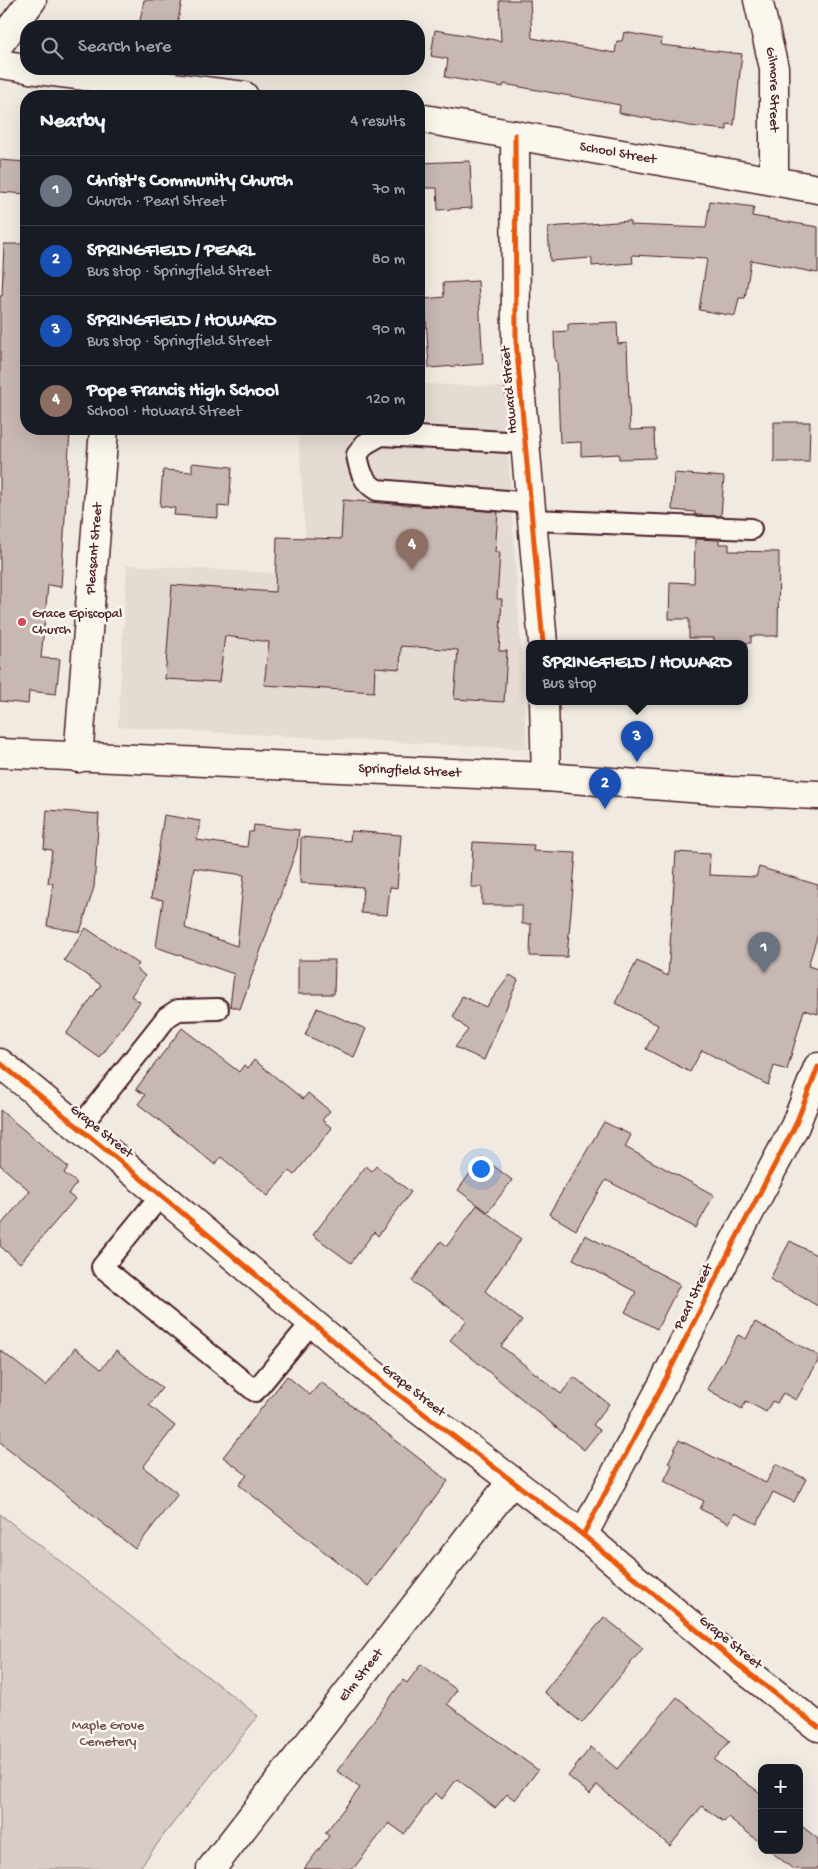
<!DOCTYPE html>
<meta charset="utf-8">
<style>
body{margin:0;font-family:"Gochi Hand",sans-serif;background:#242831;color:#f1f3f6}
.controls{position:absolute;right:15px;bottom:15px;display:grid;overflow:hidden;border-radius:10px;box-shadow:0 5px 20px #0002}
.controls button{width:45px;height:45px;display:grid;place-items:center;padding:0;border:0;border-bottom:1px solid #363941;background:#171b24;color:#f1f3f6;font:25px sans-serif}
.you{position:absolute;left:480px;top:1168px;width:18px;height:18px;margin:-12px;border:4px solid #fff;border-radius:50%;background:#1a73e8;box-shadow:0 0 0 8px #1a73e833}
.badge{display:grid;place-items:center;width:32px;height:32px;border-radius:50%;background:#0b8043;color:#fff;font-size:16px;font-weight:700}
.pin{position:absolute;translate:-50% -41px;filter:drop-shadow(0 1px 2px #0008)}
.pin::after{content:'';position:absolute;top:26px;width:18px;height:15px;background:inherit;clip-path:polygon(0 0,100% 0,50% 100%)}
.popup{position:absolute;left:526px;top:640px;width:222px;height:65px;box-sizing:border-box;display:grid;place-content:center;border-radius:10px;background:#171b24;filter:drop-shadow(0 1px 4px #0005);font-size:16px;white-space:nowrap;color:#9ea1a6}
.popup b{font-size:19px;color:#f1f3f6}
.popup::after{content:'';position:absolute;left:50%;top:100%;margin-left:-10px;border:10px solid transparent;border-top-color:#171b24}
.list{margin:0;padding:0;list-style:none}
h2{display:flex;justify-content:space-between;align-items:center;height:65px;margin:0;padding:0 20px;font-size:21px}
h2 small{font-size:16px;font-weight:400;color:#9ea1a6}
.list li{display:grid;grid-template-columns:32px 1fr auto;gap:15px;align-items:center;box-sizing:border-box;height:70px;padding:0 20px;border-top:1px solid #363941}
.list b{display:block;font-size:19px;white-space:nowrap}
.list p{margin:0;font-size:16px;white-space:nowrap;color:#9ea1a6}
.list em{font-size:16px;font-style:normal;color:#9ea1a6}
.icon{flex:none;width:28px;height:28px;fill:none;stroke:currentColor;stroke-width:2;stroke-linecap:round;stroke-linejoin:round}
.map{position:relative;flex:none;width:818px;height:1869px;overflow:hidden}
.search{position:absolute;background:#171b24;box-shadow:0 5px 20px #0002;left:20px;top:20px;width:405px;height:55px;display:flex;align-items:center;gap:12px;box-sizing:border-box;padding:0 18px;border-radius:20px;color:#9ea1a6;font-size:19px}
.panel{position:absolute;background:#171b24;box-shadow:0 5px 20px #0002;left:20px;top:90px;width:405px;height:345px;border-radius:20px}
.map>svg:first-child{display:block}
</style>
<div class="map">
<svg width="818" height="1869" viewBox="0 0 818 1869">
<rect width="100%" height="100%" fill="#f0eae0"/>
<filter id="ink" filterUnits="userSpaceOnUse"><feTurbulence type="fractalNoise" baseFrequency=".02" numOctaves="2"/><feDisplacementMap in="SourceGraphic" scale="10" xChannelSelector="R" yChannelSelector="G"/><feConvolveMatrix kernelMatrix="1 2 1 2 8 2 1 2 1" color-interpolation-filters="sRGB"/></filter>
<g filter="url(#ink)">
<polygon fill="#e4dbd2" points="419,384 504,387 527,749 118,727 127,565 308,575 298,429 419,429"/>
<polygon fill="#d8ccc6" stroke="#917678" points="0,1514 258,1716 166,1832 139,1869 0,1869"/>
<g fill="#c8b8b3" stroke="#4a1f2b" fill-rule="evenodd">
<polygon points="144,0 182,0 177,26 139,26"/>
<polygon points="499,0 530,0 532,38 615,53 617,41 622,41 624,32 662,39 661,45 742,54 734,125 727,124 727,130 690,126 619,113 620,105 504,84 503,87 445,77 448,59 431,56 435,30 501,41"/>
<polygon points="0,160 26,162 26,194 0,192"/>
<polygon points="470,161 472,208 438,210 437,188 419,188 419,163"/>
<polygon points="710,201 754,207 752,216 818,227 818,273 751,260 745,298 739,298 735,316 699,310 707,259 632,255 633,263 592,266 592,258 550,261 548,227 630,221 630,225 706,228"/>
<polygon points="4,244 26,244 26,429 70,429 61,587 48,585 41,658 60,659 56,694 29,691 28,704 0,701 0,296 2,296"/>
<polygon points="478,281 483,364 429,368 425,299 444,297 443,283"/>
<polygon points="617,322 618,344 627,343 630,430 654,429 655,458 619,459 619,454 581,456 581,442 560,443 557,361 555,361 554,332 568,331 568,324"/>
<polygon points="774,422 810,422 809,462 774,462"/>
<polygon points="192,463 232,467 229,507 218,506 218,518 174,515 175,508 160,506 163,470 192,472"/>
<polygon points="674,473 724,477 721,516 695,515 695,512 672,510"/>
<polygon points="343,500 498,512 495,552 500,552 497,599 502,599 499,651 507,651 504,702 454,699 458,650 401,646 400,669 375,667 374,692 264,685 269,642 225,636 219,682 165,679 172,585 275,592 277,537 341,539"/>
<polygon points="695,539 719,540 719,544 729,544 729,551 779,552 778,636 751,636 751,643 714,643 714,638 689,638 689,619 669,619 670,582 694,583"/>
<polygon points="47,810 99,814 94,887 80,932 47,926 53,883 48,883 52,850 44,849"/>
<path d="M 164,815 L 200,821 L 197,840 L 247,847 L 249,832 L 253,832 L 254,825 L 299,830 L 297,848 L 240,1009 L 230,1006 L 234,974 L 156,947 L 163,900 L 151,898 ZM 194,868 L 244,875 L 237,946 L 185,928 Z"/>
<polygon points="351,831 401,835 397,888 390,887 387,915 361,913 363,887 300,883 301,837 350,841"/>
<polygon points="473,842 534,845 533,851 576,853 567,957 530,956 531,924 522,924 522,905 482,905 482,887 471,887"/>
<polygon points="676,852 710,854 709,875 756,877 759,867 818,885 818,934 808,966 818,969 818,1014 804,1010 787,1070 774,1066 768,1085 702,1050 690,1072 646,1049 658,1025 615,1003 637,961 668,976"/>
<polygon points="86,928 139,964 136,968 145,976 131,996 140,1002 100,1058 66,1034 101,985 64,960"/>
<polygon points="298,960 335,960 334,994 298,994"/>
<polygon points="510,975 518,980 484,1060 455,1047 468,1030 453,1017 462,996 486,1007"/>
<polygon points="317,1008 366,1029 354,1057 305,1035"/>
<polygon points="182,1028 239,1072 244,1065 248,1068 254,1060 303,1099 308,1093 330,1111 322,1120 332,1128 294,1175 289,1171 268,1196 221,1157 215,1165 190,1144 138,1104 145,1095 136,1089"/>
<polygon points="0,1110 68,1167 64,1173 77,1183 68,1194 75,1199 20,1263 0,1246 0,1226 30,1191 0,1165"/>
<polygon points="604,1122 631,1135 625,1147 714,1195 696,1228 606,1180 576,1230 549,1214"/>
<polygon points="482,1157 512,1180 488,1212 458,1190"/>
<polygon points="366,1166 372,1171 376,1166 411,1192 378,1236 374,1232 351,1263 313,1235"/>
<polygon points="477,1205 521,1239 485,1291 522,1321 501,1346 561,1394 574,1377 609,1404 593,1425 600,1430 584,1450 450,1340 467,1320 412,1281 441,1241 447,1246"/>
<polygon points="585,1235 680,1284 657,1329 625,1312 636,1292 573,1259"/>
<polygon points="790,1241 818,1256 818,1306 770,1279"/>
<polygon points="755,1322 818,1355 818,1361 796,1400 783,1393 777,1403 772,1401 766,1412 746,1401 742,1409 707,1389 738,1335 746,1339"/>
<polygon points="75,1348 101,1369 116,1351 162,1388 149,1405 175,1426 143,1467 178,1494 135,1549 0,1442 0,1350 46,1386"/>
<polygon points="287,1376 310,1395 321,1382 448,1481 368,1586 239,1485 247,1475 223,1457"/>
<polygon points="679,1440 766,1483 776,1464 806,1479 794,1502 773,1492 757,1524 735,1513 729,1523 700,1509 704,1501 664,1481 672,1465 668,1463"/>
<polygon points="604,1617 643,1648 582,1723 544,1692"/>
<polygon points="421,1664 457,1690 447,1704 538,1770 515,1800 507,1794 495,1808 457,1779 442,1799 435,1793 404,1834 389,1823 353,1869 304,1869 329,1836 325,1833 360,1788 337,1771 403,1680 407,1683"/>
<polygon points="677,1697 730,1741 714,1760 762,1794 762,1844 728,1817 724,1822 702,1806 670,1846 597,1785 590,1794 568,1776 591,1747 617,1769"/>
<polygon points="799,1824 818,1839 818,1869 793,1869 769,1850 799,1850"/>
</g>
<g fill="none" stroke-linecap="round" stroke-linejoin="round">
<defs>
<g id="service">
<path d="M 526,443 L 381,435 L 365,444 L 357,455 C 360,471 363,482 377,490 L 531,503"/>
<polyline points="533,520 751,529"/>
<polyline points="79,1128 167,1017 178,1010 218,1009"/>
<polyline points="161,1195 102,1267 255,1391 312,1322"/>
</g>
<g id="minor">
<path id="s1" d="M 758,0 L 774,68 L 774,181"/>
<polyline points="0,64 26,68"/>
<polyline points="30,69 244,96"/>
<path id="s2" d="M 419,118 L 818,189"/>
<polyline points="515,135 516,341 543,643"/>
<polyline points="544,701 546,777"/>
<path id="s3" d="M 78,758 L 104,429"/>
<polyline points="583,1535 664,1382 733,1244 795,1126 818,1067"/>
<path id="s4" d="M 211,1869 L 512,1481"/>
</g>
<g id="tertiary">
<polyline points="0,43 32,0"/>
<polyline points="0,1063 161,1195 385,1384 583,1535 741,1667 818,1727"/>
</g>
<g id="secondary">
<path id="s5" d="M 0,753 L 546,777 L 730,791 L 818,795"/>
</g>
</defs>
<use href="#service" stroke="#4a1f2b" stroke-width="24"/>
<use href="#minor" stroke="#4a1f2b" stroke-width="31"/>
<use href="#tertiary" stroke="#4a1f2b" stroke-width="31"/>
<use href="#secondary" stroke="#4a1f2b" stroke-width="31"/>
<use href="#service" stroke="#fbf7ec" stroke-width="20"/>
<use href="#minor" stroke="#fbf7ec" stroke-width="28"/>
<use href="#tertiary" stroke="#fbf7ec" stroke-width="28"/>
<use href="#secondary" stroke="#fbf7ec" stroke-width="28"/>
<defs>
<g id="cycleway">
<polyline points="515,135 516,341 543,643"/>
<polyline points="0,1063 161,1195 385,1384 583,1535 741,1667 818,1727"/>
<polyline points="583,1535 664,1382 733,1244 795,1126 818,1067"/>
</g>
</defs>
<use href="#cycleway" stroke="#fbf7ec" stroke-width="8"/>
<use href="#cycleway" stroke="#e8590c" stroke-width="5"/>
</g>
</g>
<circle fill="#d1495b" stroke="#fbf7ec" stroke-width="2" cx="22" cy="622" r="5"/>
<g text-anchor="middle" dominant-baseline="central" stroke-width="5" stroke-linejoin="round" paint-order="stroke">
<g font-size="14" fill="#4a1f2b" stroke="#fbf7ec">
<text stroke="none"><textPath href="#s1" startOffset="91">Gilmore Street</textPath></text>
<text stroke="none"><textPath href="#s2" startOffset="202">School Street</textPath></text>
<text transform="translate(510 390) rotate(-95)">Howard Street</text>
<text stroke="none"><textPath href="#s3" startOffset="210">Pleasant Street</textPath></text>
<text stroke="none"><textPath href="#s5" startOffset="410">Springfield Street</textPath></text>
<text transform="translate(101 1132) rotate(39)">Grape Street</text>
<text transform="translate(694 1297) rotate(-64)">Pearl Street</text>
<text transform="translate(413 1391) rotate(38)">Grape Street</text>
<text transform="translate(730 1643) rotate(39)">Grape Street</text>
<text stroke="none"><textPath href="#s4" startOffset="245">Elm Street</textPath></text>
</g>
<g font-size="14" fill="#4a1f2b" stroke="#fbf7ec" text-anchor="start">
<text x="32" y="614">Grace Episcopal<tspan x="32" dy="16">Church</tspan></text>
</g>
<g font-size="14" fill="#6e4a52" stroke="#fbf7ec">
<text x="108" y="1726">Maple Grove<tspan x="108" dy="16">Cemetery</tspan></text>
</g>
</g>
</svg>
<div class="controls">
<button>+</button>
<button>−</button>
</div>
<div class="you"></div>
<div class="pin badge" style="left:764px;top:973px;background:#6b7280">1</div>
<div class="pin badge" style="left:605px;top:809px;background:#1a4fb4">2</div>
<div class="pin badge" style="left:637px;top:762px;background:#1a4fb4">3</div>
<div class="popup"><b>SPRINGFIELD / HOWARD</b>Bus stop</div>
<div class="pin badge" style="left:412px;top:570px;background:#8d6e63">4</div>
<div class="search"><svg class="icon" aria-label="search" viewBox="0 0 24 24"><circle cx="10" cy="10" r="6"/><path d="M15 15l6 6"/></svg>Search here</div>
<section class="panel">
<h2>Nearby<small>4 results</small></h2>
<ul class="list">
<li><span class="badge" style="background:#6b7280">1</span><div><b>Christ's Community Church</b><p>Church · Pearl Street</p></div><em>70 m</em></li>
<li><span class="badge" style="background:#1a4fb4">2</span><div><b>SPRINGFIELD / PEARL</b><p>Bus stop · Springfield Street</p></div><em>80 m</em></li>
<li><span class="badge" style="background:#1a4fb4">3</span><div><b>SPRINGFIELD / HOWARD</b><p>Bus stop · Springfield Street</p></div><em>90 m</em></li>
<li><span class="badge" style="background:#8d6e63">4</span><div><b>Pope Francis High School</b><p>School · Howard Street</p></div><em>120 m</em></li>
</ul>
</section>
</div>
